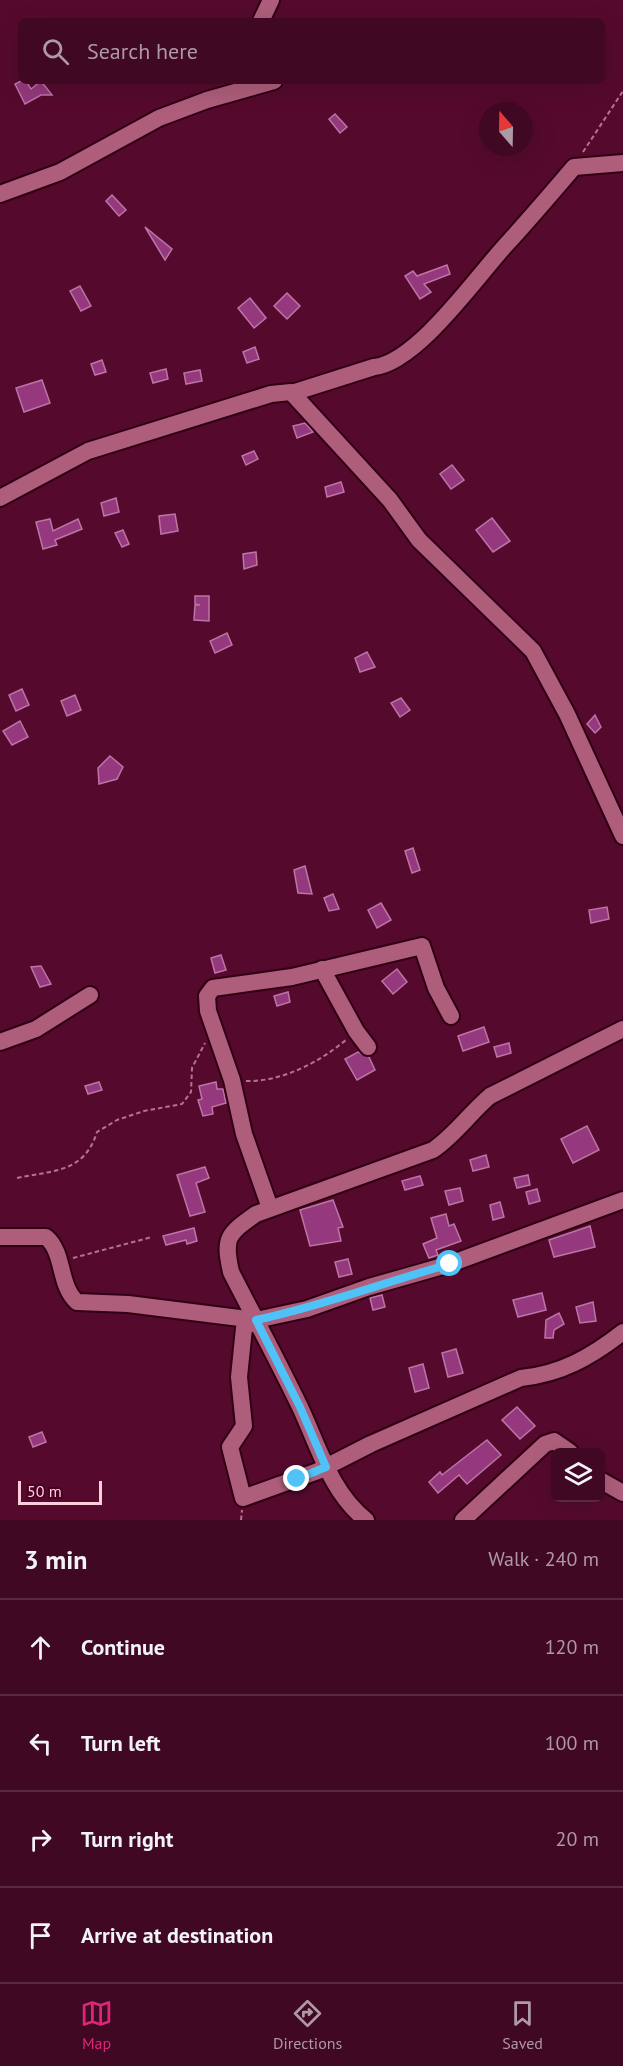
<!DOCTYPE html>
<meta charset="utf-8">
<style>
body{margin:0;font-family:"PT Sans",sans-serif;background:#47112a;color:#f1f3f6}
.controls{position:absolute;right:18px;bottom:18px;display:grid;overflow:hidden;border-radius:9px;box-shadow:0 6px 24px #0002}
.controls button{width:54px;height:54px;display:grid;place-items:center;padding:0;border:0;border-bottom:2px solid #592940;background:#400822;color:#f1f3f6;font:30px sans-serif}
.compass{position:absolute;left:479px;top:102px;width:54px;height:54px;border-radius:50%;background:#400822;box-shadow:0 6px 24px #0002;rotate:340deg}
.scale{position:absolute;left:18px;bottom:15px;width:84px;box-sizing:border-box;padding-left:6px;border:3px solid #fccedb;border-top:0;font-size:16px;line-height:21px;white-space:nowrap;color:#fccedb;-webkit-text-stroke:4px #490023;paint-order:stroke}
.stop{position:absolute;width:18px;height:18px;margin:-14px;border:4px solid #4fc3f7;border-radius:50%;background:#fff}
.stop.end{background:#4fc3f7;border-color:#fff;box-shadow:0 2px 6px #0008}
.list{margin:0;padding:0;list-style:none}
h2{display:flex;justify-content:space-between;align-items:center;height:78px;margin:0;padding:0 24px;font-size:26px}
h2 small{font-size:20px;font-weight:400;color:#ae9aa5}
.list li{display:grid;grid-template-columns:39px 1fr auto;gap:18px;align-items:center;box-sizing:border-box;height:96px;padding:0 24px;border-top:2px solid #592940}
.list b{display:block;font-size:22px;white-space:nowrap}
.list em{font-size:20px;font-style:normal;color:#ae9aa5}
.icon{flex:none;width:33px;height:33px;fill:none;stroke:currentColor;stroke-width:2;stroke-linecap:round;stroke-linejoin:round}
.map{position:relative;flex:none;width:623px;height:1520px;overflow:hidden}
.search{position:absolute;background:#400822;box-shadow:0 6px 24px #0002;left:18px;right:18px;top:18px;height:66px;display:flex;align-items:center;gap:15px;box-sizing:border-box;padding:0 21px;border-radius:9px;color:#ae9aa5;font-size:22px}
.sheet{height:462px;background:#400822}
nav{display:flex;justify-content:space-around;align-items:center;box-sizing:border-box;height:84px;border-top:2px solid #592940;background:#400822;font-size:16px;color:#ae9aa5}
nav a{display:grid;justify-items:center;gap:3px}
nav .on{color:#db2777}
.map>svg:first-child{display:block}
</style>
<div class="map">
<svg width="623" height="1520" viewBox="0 0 623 1520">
<rect width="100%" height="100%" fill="#550a2d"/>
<g fill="#95387d" stroke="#bb75a6" stroke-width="1.5">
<polygon points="21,81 26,81 31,89 41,81 52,95 41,95 25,104 15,84"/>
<polygon points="335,114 347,127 340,133 329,119"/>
<polygon points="112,195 126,210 119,216 106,201"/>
<polygon points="145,227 172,249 165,260"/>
<polygon points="447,265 450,274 424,284 431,292 420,299 405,276 413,271 417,276"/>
<polygon points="80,286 91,306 81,311 70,291"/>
<polygon points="287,293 300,306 287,319 274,306"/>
<polygon points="250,298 266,318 254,328 238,308"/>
<polygon points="255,347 259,359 247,363 243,352"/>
<polygon points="102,360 106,372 95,375 91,364"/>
<polygon points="166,369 168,379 153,383 150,373"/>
<polygon points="200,370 202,381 186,384 184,373"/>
<polygon points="42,380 50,403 24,412 16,388"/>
<polygon points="305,423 313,432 297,438 293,426"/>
<polygon points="254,451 258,459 246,465 242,456"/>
<polygon points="452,465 464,480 451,489 440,474"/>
<polygon points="341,482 344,492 327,497 325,487"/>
<polygon points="116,498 119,512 104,516 101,503"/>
<polygon points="175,514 178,531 161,534 159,516"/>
<polygon points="492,518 510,541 493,552 476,530"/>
<polygon points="50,519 53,531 78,519 82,529 55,540 57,545 43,549 36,522"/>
<polygon points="123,530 129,544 122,547 115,533"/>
<polygon points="256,552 257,565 244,569 243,554"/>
<polygon points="195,596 209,596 209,621 194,620 195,605 200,605 195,604"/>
<polygon points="227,633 232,645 215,653 210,641"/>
<polygon points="367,652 375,667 360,672 355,658"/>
<polygon points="22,689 29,705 16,711 9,695"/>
<polygon points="75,695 81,710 67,716 61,701"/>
<polygon points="401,698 410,710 400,717 391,703"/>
<polygon points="595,715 601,727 595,733 587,724"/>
<polygon points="20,721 28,737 12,745 3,731"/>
<polygon points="110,756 123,767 117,779 99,784 98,768"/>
<polygon points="413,848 420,870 412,873 405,851"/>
<polygon points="305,866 312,894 298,893 294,870"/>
<polygon points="333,894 339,909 329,911 324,898"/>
<polygon points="381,903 391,920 377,928 368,910"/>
<polygon points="607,907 609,919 591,923 589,910"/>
<polygon points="221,955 226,970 215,973 211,958"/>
<polygon points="41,966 51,984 40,987 31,967"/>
<polygon points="397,969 407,982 393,994 382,981"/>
<polygon points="288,992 290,1002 277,1006 274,996"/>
<polygon points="484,1027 489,1042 463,1051 458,1036"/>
<polygon points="509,1043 511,1053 497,1057 494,1047"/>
<polygon points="358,1052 369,1057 375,1070 357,1080 345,1059"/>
<polygon points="99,1082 102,1090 88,1094 85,1086"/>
<polygon points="216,1082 217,1089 223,1089 226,1103 212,1107 213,1114 203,1116 198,1100 202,1099 199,1086"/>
<polygon points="587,1126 599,1150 573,1163 561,1139"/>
<polygon points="486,1155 489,1167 473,1171 470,1160"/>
<polygon points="205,1167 209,1178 196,1183 205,1212 190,1216 177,1175"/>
<polygon points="528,1175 530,1185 517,1188 514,1178"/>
<polygon points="420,1176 423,1185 405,1190 402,1181"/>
<polygon points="460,1188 463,1201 449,1205 445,1191"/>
<polygon points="537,1189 540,1201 529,1204 526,1192"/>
<polygon points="333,1200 343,1227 338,1228 341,1241 310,1246 300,1210"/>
<polygon points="500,1202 504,1217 493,1220 490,1205"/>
<polygon points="446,1214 449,1226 454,1224 461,1241 436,1250 438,1255 429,1258 423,1244 437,1238 431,1218"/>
<polygon points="590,1226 595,1247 554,1257 549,1240"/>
<polygon points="194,1228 197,1241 187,1244 186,1240 166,1245 163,1236"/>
<polygon points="348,1259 352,1274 339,1277 335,1262"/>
<polygon points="542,1293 546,1310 518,1317 513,1300"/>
<polygon points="382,1295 385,1307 373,1310 370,1298"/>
<polygon points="593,1302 596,1321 580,1323 576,1307"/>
<polygon points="559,1313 564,1324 554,1330 553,1338 545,1338 546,1320"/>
<polygon points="456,1349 463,1373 448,1377 442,1353"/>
<polygon points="423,1364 429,1388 415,1392 409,1368"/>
<polygon points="517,1407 535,1426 520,1439 502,1420"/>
<polygon points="42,1432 46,1442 33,1447 29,1437"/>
<polygon points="487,1440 501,1455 467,1484 459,1475 438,1493 429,1482 440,1472 442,1475"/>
</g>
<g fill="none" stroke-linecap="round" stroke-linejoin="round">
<defs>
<g id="minor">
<polyline points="261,21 271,0"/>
<polyline points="0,194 60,172 159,118 207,100 274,81"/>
<path d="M 292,393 L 374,367 C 416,363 476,278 504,247 C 528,221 551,194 574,167 L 623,163"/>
<polyline points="0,498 88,451 271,394 291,392 390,500 419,540 533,651 567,714 623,836"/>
<polyline points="322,969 356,1031 368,1047"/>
<polyline points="0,1042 36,1029 90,995"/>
<path d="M 623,1200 L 450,1264 L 369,1287 L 307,1309 L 256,1320 L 244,1328 L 239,1377 L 244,1426 L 230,1447 L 243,1498 L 318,1471 L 371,1444 L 521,1378 C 561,1374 591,1357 623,1332"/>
<polyline points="270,1208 244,1134 232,1080 208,1011 207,996 213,988 292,977 422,946 436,988 451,1016"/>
<path d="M 0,1237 L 46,1237 C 65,1253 58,1285 77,1302 L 128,1304 L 256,1320"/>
<polyline points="600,1480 623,1493"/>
<path d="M 366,1520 C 331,1493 318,1445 300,1407 C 278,1361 254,1317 231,1272 C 223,1237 228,1234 256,1214 L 433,1150 C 455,1135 470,1113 490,1096 L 623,1029"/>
<polyline points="463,1520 545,1444 554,1441 570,1452"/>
</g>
</defs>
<use href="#minor" stroke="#310015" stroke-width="20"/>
<g stroke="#b1768c" stroke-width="2" stroke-dasharray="4.5 3" stroke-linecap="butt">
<polyline points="583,152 623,91"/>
<path d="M 246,1081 C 282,1082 320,1062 347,1039"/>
<path d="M 17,1178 C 54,1170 84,1173 97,1132 L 117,1120 L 144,1111 L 182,1104 L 191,1092 L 192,1068 L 205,1043"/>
<polyline points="73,1258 152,1237"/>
<polyline points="241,1520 242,1510"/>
</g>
<use href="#minor" stroke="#ae5e7a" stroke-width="16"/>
</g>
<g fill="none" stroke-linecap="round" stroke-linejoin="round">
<path stroke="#4fc3f7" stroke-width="8" d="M 297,1479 L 326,1467 L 300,1407 L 256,1320 C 322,1306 385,1282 450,1264"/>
</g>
</svg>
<div class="controls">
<button><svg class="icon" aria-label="layers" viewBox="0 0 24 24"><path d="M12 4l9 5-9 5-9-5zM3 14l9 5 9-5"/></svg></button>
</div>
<svg class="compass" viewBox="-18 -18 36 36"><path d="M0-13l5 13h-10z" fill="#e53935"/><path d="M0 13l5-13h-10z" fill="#ae9aa5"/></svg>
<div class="scale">50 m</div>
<div class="stop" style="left:450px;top:1264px"></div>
<div class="stop end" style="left:297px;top:1479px"></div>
<div class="search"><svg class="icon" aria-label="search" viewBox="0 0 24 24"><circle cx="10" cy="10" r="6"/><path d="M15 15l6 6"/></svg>Search here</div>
</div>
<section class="sheet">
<h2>3 min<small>Walk · 240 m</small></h2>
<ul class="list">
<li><svg class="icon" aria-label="ahead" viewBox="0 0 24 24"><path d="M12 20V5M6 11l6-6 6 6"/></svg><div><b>Continue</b></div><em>120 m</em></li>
<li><svg class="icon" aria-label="left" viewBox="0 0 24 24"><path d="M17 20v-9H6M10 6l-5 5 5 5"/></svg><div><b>Turn left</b></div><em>100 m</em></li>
<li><svg class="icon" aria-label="right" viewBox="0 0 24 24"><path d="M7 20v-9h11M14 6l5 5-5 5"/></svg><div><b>Turn right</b></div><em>20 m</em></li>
<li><svg class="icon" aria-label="arrive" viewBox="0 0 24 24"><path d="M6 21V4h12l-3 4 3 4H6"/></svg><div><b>Arrive at destination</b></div></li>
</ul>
</section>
<nav>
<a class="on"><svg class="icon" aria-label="map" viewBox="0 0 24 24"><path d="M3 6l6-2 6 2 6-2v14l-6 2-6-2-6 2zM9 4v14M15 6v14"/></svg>Map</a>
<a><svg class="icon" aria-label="directions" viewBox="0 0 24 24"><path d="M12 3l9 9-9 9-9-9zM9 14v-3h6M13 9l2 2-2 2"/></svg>Directions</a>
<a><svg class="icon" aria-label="saved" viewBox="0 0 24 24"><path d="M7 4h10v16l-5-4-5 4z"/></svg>Saved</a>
</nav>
